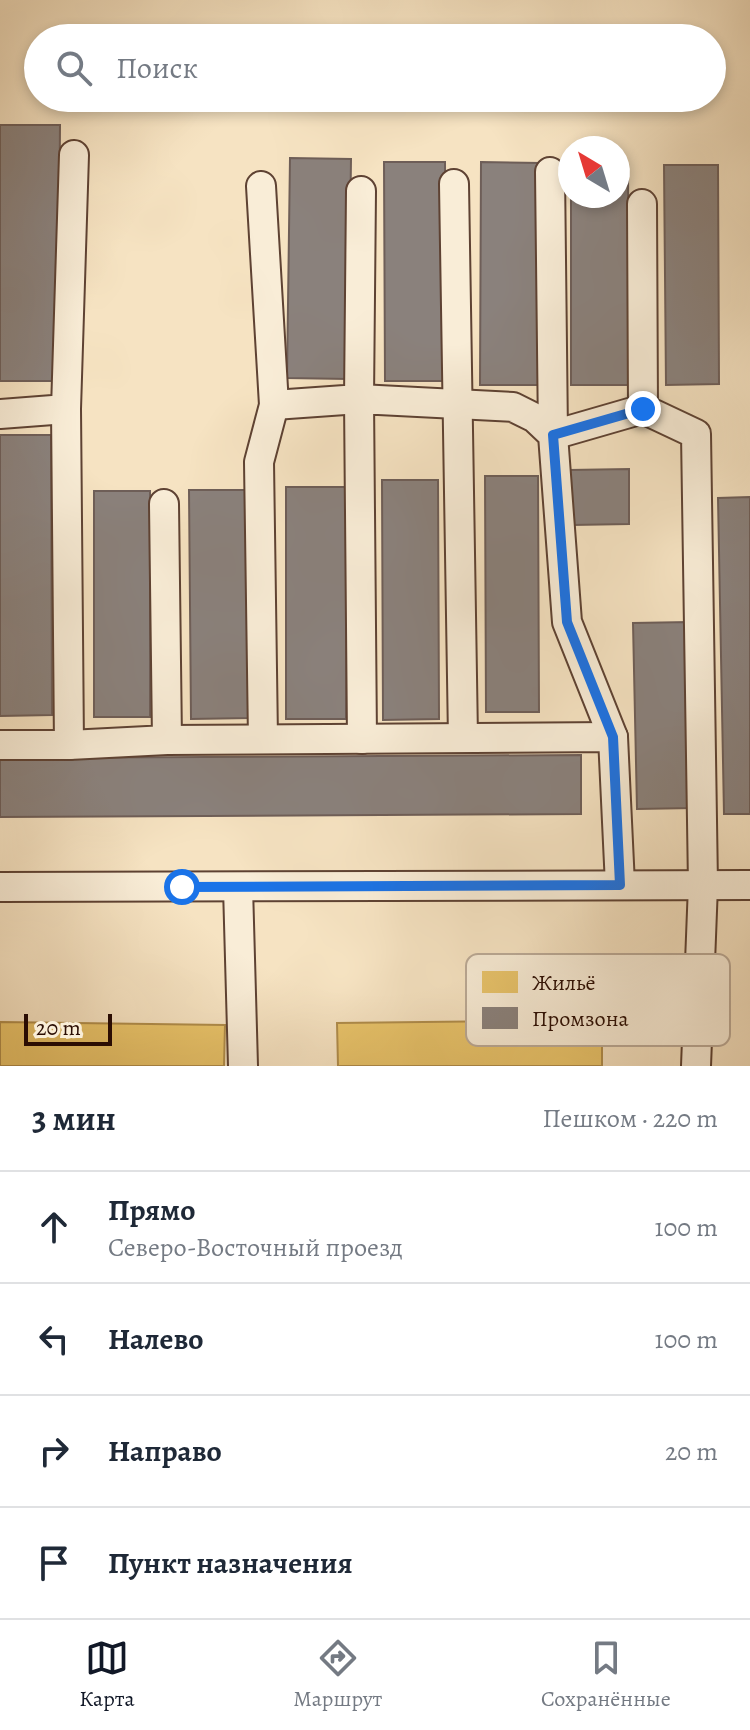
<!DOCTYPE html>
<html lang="ru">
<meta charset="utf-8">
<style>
body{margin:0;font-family:Alegreya,serif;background:#f6f6f7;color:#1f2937}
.compass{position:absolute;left:558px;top:136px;width:72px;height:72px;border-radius:50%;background:#fff;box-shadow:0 4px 12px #0003;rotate:322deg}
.scale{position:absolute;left:24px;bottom:20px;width:88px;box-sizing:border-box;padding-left:8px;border:4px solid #2b0d03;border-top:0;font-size:22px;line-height:28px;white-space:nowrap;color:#2b0d03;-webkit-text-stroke:6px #f9edd7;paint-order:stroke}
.stop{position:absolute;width:24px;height:24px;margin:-18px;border:6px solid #1a73e8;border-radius:50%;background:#fff}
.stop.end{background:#1a73e8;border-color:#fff;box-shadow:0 2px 8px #0008}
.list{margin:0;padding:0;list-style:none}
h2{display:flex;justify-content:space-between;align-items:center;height:104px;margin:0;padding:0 32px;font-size:34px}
h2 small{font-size:26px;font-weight:400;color:#747a83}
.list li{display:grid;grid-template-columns:52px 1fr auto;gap:24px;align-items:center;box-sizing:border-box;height:112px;padding:0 32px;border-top:2px solid #e0e1e3}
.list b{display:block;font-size:30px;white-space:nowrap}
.list p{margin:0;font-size:26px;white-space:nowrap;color:#747a83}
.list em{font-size:26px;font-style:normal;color:#747a83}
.icon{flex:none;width:44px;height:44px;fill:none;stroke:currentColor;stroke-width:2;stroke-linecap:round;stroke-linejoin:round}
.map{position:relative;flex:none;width:750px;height:1066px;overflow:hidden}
.search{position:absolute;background:#fff;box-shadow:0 4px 12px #0003;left:24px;right:24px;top:24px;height:88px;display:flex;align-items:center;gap:20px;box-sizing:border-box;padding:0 28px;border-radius:44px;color:#747a83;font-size:30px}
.sheet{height:552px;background:#fff}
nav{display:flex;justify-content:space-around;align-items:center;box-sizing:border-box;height:112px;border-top:2px solid #e0e1e3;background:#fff;font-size:22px;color:#747a83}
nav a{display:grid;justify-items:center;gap:4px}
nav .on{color:#111827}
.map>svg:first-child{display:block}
</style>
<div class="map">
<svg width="750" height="1066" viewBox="0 0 750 1066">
<rect width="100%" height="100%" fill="#f6e3c2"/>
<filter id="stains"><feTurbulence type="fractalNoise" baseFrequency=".0025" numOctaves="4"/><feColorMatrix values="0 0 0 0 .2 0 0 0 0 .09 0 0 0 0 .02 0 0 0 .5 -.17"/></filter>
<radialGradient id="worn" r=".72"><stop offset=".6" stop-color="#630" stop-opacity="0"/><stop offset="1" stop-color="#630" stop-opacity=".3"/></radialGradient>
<g fill="#e9c46a" stroke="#b08d4b" stroke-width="2">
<polygon points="602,1020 602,1066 338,1066 337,1023"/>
<polygon points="0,1022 225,1025 224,1066 0,1066"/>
</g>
<g fill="#8a817c" stroke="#6e5e58" stroke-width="2">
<polygon points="0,125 60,125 58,381 0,381"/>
<polygon points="290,158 351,159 348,379 287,378"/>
<polygon points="384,162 445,162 446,381 385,381"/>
<polygon points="481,162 540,163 539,385 480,385"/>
<polygon points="664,165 718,165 719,384 666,385"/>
<polygon points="618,166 628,166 629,385 571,385 571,196 618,196"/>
<polygon points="0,435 51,435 52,715 0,716"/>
<polygon points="629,469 629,524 572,525 570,470"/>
<polygon points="485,476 538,476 539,712 486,712"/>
<polygon points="382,480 438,480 439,719 383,720"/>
<polygon points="286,487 347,487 346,719 286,719"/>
<polygon points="189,490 248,490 250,718 191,719"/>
<rect x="94" y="491" width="56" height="226"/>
<polygon points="750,497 750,814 724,814 718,498"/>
<polygon points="689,622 693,808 637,809 633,623"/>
<polygon points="581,755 581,814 0,817 0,758"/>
</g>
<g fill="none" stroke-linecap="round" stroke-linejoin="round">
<defs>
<g id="minor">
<polyline points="550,172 553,435 643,409 642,204"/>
<polyline points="454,184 463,738"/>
<polyline points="261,186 274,405 259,462 263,739"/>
<polyline points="274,405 359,399 361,191"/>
<polyline points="643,409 696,434 703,885 696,1066"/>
<polyline points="0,414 66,409 74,155"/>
<polyline points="362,739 359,399 513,407 535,418 553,435 567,622 613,737"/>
<polyline points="167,740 613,737 620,885"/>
<polyline points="0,745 69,745 66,409"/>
<polyline points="69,745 167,740 164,504"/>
<polyline points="0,887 750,885"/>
<polyline points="238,887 243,1066"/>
</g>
</defs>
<use href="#minor" stroke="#5e4233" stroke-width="32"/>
<use href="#minor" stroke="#f9edd7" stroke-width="28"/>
</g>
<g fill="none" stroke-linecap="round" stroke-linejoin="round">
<polyline stroke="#1a73e8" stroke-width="10" points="182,887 620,885 613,737 567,622 553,435 643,409"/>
</g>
<rect x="466" y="954" width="264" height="92" rx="12" fill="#f9edd7" stroke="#bbaa97" stroke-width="2"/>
<rect x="482" y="971" width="36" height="22" fill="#e9c46a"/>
<rect x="482" y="1007" width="36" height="22" fill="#8a817c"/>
<g font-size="22" fill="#2b0d03">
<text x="532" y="990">Жильё</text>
<text x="532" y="1026">Промзона</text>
</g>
<rect width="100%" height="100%" filter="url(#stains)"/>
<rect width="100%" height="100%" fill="url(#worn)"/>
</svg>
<svg class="compass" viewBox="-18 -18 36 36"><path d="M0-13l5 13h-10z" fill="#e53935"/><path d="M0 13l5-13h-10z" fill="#747a83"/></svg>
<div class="scale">20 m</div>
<div class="stop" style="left:182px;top:887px"></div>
<div class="stop end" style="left:643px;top:409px"></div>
<div class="search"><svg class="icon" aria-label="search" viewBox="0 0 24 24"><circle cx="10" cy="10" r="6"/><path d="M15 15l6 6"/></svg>Поиск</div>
</div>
<section class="sheet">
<h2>3 мин<small>Пешком · 220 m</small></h2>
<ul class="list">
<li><svg class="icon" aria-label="ahead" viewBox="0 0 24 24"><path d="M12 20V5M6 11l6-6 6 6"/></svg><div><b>Прямо</b><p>Северо-Восточный проезд</p></div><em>100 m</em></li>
<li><svg class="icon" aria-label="left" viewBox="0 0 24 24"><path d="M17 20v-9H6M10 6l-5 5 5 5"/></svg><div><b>Налево</b></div><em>100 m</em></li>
<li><svg class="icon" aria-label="right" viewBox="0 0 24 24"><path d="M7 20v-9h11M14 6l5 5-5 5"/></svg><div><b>Направо</b></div><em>20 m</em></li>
<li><svg class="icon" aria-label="arrive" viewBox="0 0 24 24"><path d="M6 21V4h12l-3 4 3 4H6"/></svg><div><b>Пункт назначения</b></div></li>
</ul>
</section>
<nav>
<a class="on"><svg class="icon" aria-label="map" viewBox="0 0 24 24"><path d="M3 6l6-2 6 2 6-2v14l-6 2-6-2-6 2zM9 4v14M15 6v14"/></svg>Карта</a>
<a><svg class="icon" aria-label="directions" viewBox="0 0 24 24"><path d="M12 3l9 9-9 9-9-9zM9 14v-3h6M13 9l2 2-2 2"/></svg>Маршрут</a>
<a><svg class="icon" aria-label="saved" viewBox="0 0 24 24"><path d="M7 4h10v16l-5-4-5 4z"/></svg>Сохранённые</a>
</nav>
